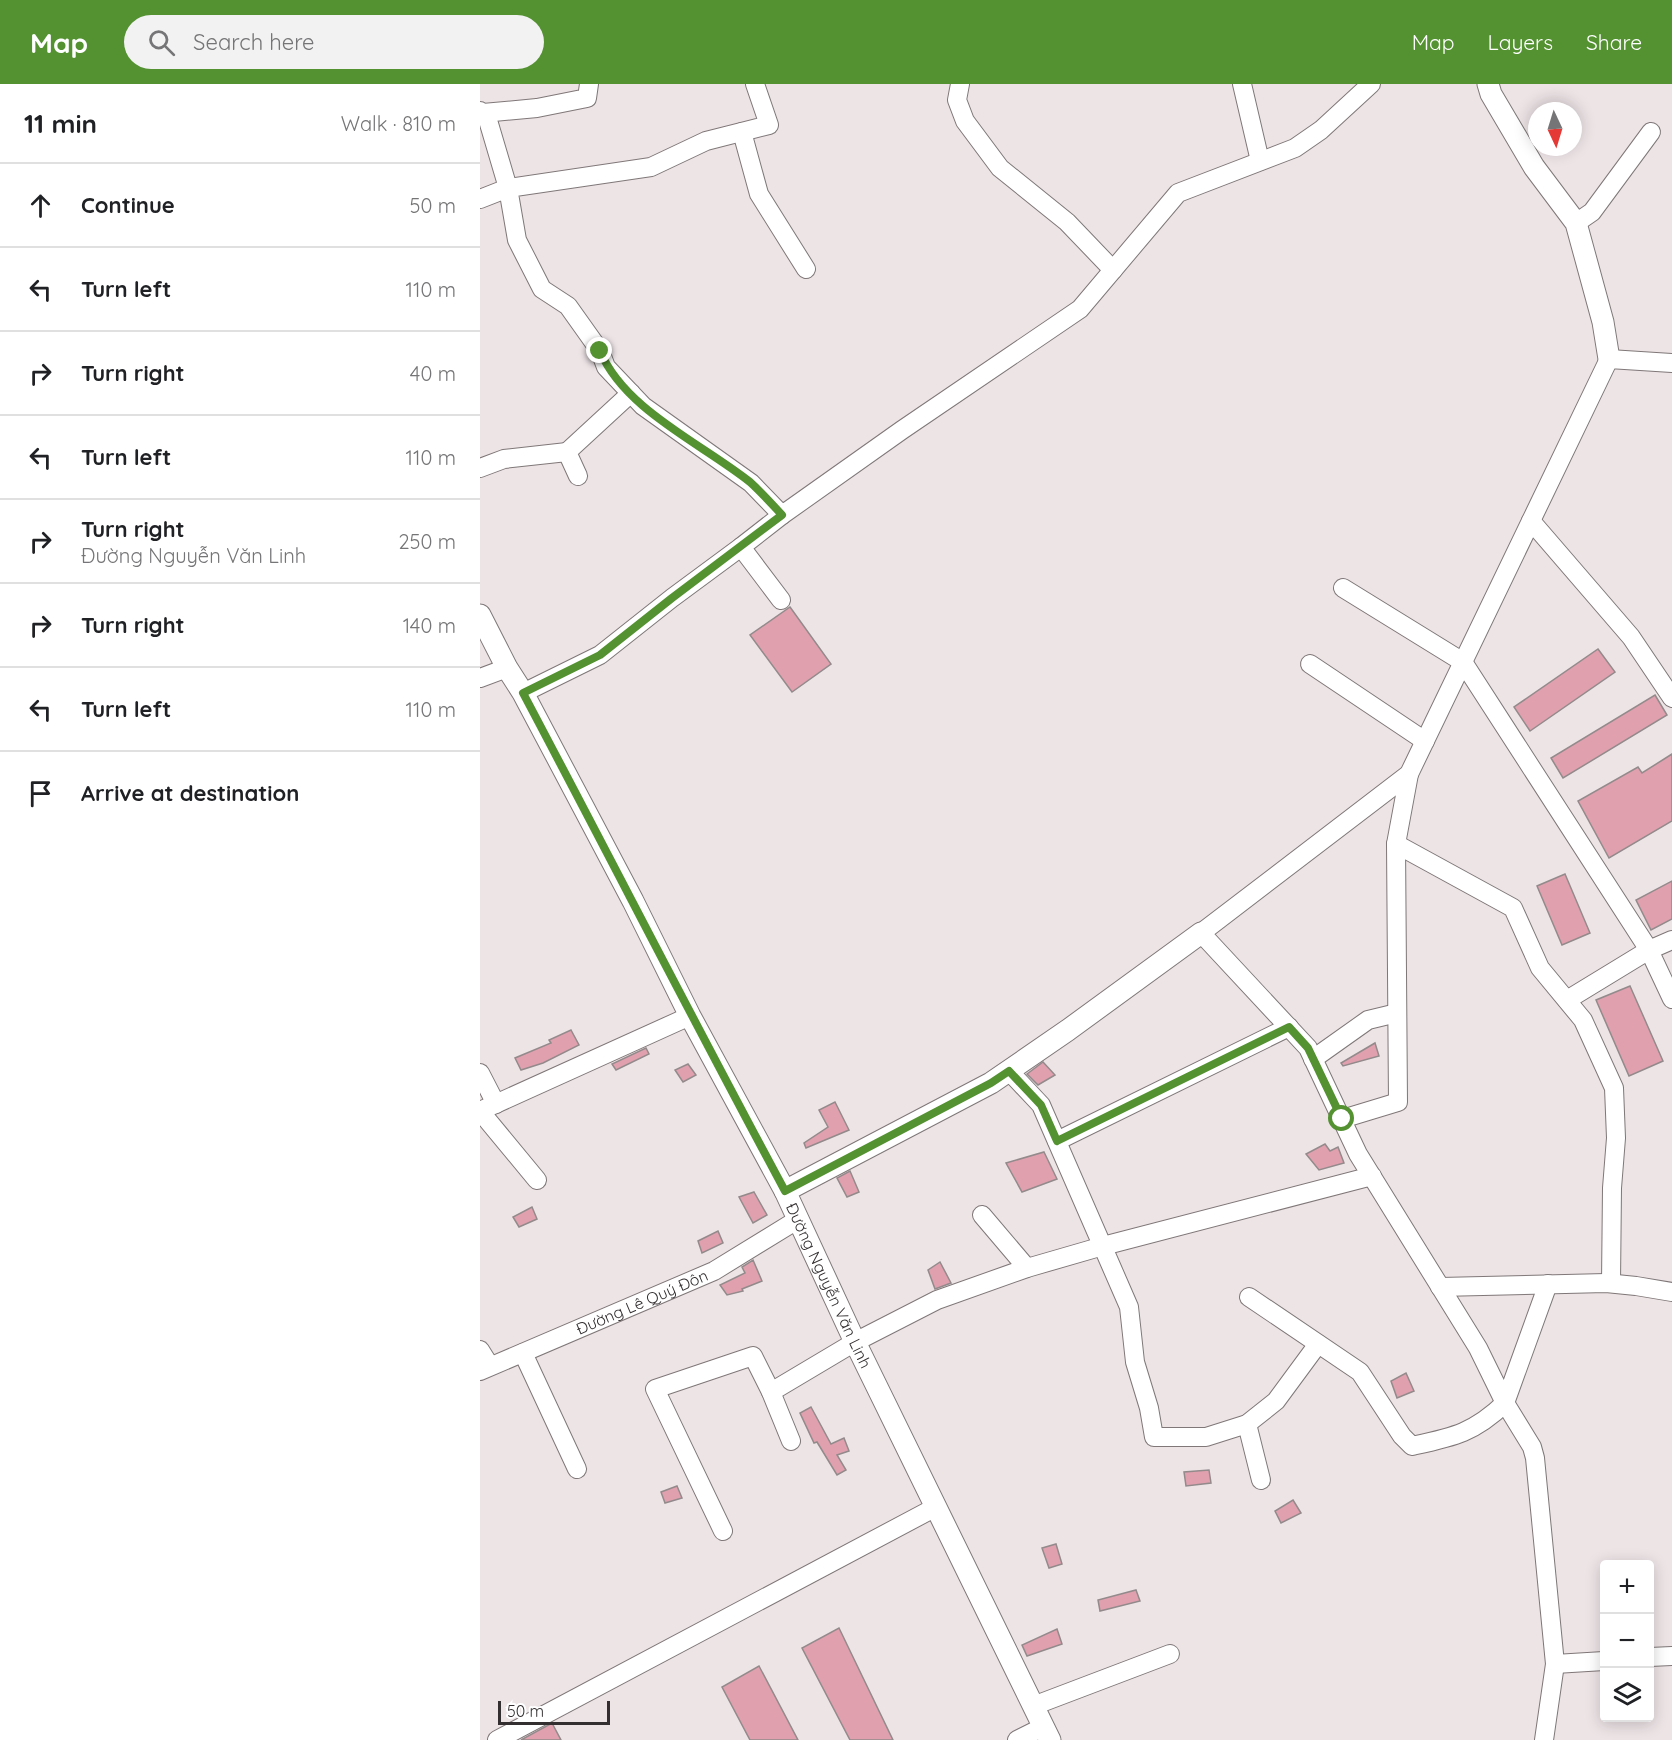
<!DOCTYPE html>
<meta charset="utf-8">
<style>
body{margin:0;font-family:Quicksand,sans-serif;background:#f2f2f2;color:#202124}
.controls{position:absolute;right:18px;bottom:18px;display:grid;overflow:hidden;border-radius:6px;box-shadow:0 3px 15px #0003}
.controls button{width:54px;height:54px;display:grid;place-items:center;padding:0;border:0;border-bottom:2px solid #e0e0e0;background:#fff;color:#202124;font:30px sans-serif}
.compass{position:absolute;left:1048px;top:18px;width:54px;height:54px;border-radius:50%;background:#fff;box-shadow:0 3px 15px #0003;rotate:176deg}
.scale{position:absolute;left:18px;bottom:15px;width:112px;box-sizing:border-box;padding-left:6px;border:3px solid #332f30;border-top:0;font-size:16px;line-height:21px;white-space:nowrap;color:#332f30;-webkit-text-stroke:4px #fff;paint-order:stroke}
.stop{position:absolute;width:18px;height:18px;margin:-14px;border:4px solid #539131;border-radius:50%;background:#fff}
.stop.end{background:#539131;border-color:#fff;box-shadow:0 2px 6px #0008}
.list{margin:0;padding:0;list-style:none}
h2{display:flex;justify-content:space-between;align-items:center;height:78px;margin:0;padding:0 24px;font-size:26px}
h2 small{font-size:20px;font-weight:400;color:#757577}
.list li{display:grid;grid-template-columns:39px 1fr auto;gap:18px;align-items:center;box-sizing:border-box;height:84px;padding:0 24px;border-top:2px solid #e0e0e0}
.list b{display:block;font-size:22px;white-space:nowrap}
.list p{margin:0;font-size:20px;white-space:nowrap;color:#757577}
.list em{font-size:20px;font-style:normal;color:#757577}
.icon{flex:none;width:33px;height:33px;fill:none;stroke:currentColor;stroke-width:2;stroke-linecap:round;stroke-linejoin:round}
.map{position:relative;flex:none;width:1192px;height:1656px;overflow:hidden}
header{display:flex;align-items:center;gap:36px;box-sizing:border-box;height:84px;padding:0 30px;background:#539131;color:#fff}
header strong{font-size:28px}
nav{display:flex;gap:33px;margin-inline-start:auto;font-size:21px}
.search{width:420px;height:54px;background:#f2f2f2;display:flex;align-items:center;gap:15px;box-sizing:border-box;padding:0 21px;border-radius:33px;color:#757577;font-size:22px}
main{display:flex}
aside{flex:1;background:#fff}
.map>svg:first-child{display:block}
</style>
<header>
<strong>Map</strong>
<div class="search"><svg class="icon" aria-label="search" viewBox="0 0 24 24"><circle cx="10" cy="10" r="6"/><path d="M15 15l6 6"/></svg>Search here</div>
<nav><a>Map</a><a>Layers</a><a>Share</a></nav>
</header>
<main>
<aside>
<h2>11 min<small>Walk · 810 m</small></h2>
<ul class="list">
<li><svg class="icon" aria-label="ahead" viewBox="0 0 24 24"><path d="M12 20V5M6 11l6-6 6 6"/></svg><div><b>Continue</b></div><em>50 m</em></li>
<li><svg class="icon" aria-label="left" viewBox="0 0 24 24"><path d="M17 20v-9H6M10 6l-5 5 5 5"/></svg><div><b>Turn left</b></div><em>110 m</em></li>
<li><svg class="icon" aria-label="right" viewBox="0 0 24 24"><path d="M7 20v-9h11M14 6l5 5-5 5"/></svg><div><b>Turn right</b></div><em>40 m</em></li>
<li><svg class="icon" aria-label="left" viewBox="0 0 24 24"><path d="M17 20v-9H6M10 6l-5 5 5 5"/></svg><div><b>Turn left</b></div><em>110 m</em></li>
<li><svg class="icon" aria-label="right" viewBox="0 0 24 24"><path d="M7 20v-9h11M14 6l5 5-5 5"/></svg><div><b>Turn right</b><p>Đường Nguyễn Văn Linh</p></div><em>250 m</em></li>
<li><svg class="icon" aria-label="right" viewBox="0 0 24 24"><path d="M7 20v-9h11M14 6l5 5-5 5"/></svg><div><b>Turn right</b></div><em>140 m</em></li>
<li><svg class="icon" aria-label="left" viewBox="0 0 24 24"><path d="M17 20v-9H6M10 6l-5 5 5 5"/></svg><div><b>Turn left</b></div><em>110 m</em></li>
<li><svg class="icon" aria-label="arrive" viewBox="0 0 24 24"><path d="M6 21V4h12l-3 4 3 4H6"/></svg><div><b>Arrive at destination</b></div></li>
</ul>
</aside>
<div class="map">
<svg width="1192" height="1656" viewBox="0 0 1192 1656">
<rect width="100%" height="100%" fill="#ede4e6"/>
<g fill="#e0a0ae" stroke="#938a8c" stroke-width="1.5">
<polygon points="310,523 351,580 312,608 270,551"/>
<polygon points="1118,565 1135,588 1050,647 1034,623"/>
<polygon points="1175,611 1187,631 1083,694 1071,674"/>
<polygon points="1192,670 1192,737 1129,774 1098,717 1158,683 1162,689"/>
<polygon points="1085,790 1110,849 1082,861 1057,802"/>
<polygon points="1192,797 1192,835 1171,846 1156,816"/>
<polygon points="1150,902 1183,977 1149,992 1116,916"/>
<polygon points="91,946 99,961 63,979 41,986 35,974 71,959 69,956"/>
<polygon points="895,959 899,972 863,982 861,979"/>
<polygon points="166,964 169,970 136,986 132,980"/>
<polygon points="563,978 575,991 558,1001 547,990"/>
<polygon points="208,980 216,991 203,998 195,986"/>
<polygon points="355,1018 369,1046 326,1064 324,1059 348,1043 339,1026"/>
<polygon points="845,1060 850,1067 858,1063 864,1079 839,1086 826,1070"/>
<polygon points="564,1068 577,1095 542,1108 526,1079"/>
<polygon points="370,1087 379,1108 367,1113 357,1094"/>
<polygon points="274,1108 287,1131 273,1139 259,1113"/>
<polygon points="52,1123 57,1135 39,1143 33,1133"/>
<polygon points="238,1147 243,1159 222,1169 218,1157"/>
<polygon points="273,1176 282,1197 262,1205 263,1207 247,1211 240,1201 265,1189 262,1183"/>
<polygon points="460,1178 471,1199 455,1205 448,1186"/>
<polygon points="926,1289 934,1307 917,1314 911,1297"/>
<polygon points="331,1323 351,1360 364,1354 369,1367 357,1371 366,1386 357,1391 337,1358 334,1359 320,1329"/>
<polygon points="729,1386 731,1399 706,1402 704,1388"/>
<polygon points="197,1402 202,1414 185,1419 181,1408"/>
<polygon points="813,1416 821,1429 801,1439 795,1427"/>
<polygon points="576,1460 582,1480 569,1484 562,1464"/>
<polygon points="656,1506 660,1517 620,1527 618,1516"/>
<polygon points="359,1544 413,1656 370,1656 322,1564"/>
<polygon points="577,1545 582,1560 547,1572 542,1561"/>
<polygon points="279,1582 318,1656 270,1656 242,1603"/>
<polygon points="72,1639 81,1656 41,1656"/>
</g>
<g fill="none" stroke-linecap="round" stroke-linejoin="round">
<defs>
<g id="minor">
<polyline points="275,0 289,41 226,57 171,83 28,104 37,156 62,205 88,222 120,267 126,283 163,322 271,399 302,431 422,346 600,225 698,109 815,64 841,46 891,0"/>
<polyline points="480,0 477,16 485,37 520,84 587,138 633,186"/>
<polyline points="762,0 780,77"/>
<polyline points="0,27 7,33 28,104 0,115"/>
<polyline points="3,29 57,24 107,14 109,0"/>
<polyline points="262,48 279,110 326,185"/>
<polyline points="1096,139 1112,128 1171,48"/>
<polyline points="0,384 24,375 87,368"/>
<polyline points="98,392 87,368 151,309"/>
<polyline points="1051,437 1151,553 1192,614"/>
<polyline points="863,504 983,578 1169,866 1192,915"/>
<polyline points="301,516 261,463 302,431"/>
<polyline points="830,580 945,657"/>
<polyline points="0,594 27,584"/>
<polyline points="43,609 120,571 192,514 261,463"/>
<polyline points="916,760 1033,824 1060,884 1103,936 1134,1004 1136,1054 1132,1104 1131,1199"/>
<polyline points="1087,916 1169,866 1192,856"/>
<polyline points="833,975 888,936 917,929"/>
<polyline points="529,987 561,1021 649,1223 655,1278 669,1324 674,1353 726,1353 767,1340 796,1317 838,1260"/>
<polyline points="0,989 16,1020"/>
<polyline points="862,1035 918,1018 916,760 929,690"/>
<polyline points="577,1057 809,943"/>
<polyline points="57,1096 0,1027 210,932"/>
<polyline points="502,1131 547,1184"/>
<polyline points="1068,1200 1025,1319 998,1264 878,1070 828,964 721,849 929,690 1129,275 1192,279"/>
<polyline points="960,1203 1126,1199 1156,1202 1192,1208"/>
<path d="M 769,1213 L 880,1288 L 922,1352 L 932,1362 C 973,1353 994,1349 1025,1319 L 1052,1363 L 1055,1374 L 1075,1580 L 1064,1656"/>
<polyline points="0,1266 10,1282"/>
<polyline points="43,1269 97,1385"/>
<path id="s1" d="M 0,1287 L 234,1187 L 317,1136"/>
<polyline points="291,1308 375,1258 457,1216 547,1184 623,1162 892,1092"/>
<polyline points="767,1340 781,1396"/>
<polyline points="243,1447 175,1305 273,1272 291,1308 311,1357"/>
<polyline points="1170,1573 1192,1572"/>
<polyline points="1075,1580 1124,1577"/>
<polyline points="553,1622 690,1570"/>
<polyline points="17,1656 456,1423"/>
<polyline points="537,1656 563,1643"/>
</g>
<g id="tertiary">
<polyline points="1008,0 1011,10 1054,83 1096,139 1123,238 1129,275"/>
<path id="s2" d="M 0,531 L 27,584 L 43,609 L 153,817 L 210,932 L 305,1107 L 375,1258 L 570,1656"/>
<polyline points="305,1107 511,999 588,946 721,849"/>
</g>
</defs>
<use href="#minor" stroke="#7f7778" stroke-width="20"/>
<use href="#tertiary" stroke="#7f7778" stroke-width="23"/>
<use href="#minor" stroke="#fff" stroke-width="18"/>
<use href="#tertiary" stroke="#fff" stroke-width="21"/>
</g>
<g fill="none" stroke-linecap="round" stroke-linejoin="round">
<path stroke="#539131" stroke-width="8" d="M 120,267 C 145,326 221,359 270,398 C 281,408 292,420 302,431 L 192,514 L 120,571 L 43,609 C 131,775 216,942 305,1107 L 511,999 L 529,987 L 561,1021 L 577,1057 L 809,943 L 828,964 L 862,1035"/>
</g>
<g text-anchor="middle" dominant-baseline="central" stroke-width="6" stroke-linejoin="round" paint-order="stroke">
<g font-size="16" fill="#332f30" stroke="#fff">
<text stroke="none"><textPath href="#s2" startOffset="756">Đường Nguyễn Văn Linh</textPath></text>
<text stroke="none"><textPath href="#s1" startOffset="176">Đường Lê Quý Đôn</textPath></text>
</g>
</g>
</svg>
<div class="controls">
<button>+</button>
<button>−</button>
<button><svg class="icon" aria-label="layers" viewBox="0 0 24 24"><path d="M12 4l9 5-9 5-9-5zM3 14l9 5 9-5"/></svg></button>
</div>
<svg class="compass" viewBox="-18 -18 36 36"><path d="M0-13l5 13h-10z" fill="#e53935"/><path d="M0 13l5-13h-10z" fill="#757577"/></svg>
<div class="scale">50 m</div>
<div class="stop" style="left:862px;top:1035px"></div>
<div class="stop end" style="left:120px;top:267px"></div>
</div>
</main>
